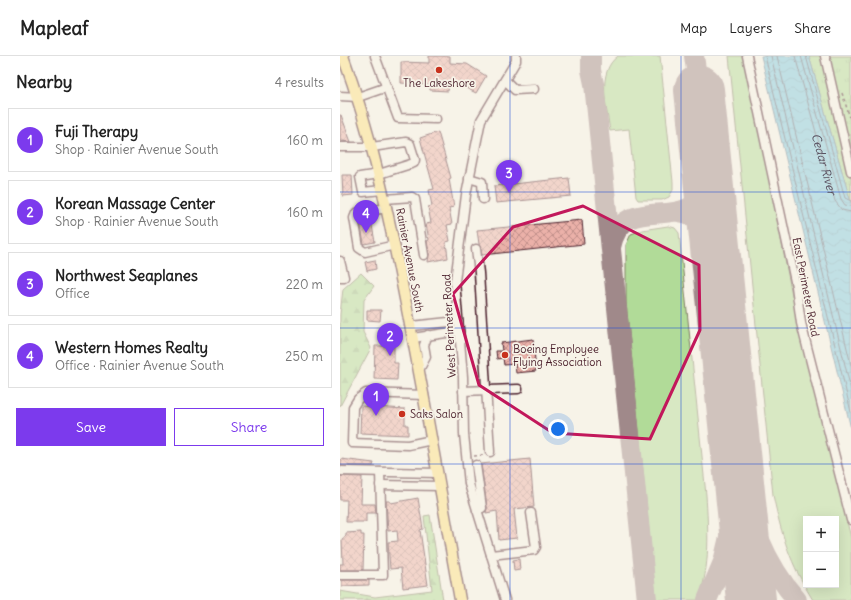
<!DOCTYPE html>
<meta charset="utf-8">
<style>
body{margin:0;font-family:Delius,sans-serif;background:#f6f6f6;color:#222}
.controls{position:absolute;right:12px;bottom:12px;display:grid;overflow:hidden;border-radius:0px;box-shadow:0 4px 16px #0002}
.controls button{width:36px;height:36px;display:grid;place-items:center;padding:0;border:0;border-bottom:1px solid #e0e0e0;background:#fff;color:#222;font:20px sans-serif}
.you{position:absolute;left:218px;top:373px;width:14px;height:14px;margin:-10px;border:3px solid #fff;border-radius:50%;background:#1a73e8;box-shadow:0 0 0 6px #1a73e833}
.badge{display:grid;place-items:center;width:26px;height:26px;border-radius:50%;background:#7c3aed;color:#fff;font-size:13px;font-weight:700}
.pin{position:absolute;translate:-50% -33px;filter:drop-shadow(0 1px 2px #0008)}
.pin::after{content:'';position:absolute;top:21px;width:14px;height:12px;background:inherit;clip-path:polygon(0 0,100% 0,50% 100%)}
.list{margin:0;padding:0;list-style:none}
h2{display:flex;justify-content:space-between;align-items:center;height:52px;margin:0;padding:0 16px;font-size:17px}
h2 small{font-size:13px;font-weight:400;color:#767676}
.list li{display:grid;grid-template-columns:26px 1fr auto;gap:12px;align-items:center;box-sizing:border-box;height:64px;margin:0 8px 8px;padding:0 8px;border:1px solid #e0e0e0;border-radius:0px}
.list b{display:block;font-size:15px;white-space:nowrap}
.list p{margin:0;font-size:13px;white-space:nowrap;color:#767676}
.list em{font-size:13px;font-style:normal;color:#767676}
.actions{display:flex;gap:8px;padding:12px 16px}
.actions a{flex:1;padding:9px 0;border:1px solid #7c3aed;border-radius:0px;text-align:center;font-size:14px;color:#7c3aed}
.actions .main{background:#7c3aed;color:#fff}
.map{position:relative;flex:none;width:511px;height:544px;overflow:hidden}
header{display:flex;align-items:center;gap:24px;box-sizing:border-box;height:56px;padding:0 20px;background:#fff;border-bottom:1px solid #e0e0e0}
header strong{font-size:19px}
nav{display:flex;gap:22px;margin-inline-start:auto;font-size:14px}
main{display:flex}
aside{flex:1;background:#fff}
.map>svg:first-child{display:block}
</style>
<header>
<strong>Mapleaf</strong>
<nav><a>Map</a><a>Layers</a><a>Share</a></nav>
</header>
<main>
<aside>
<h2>Nearby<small>4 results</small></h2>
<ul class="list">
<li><span class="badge">1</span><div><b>Fuji Therapy</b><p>Shop · Rainier Avenue South</p></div><em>160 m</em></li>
<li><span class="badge">2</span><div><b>Korean Massage Center</b><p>Shop · Rainier Avenue South</p></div><em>160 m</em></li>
<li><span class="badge">3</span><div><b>Northwest Seaplanes</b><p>Office</p></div><em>220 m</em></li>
<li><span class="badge">4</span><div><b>Western Homes Realty</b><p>Office · Rainier Avenue South</p></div><em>250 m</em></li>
</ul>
<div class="actions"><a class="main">Save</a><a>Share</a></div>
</aside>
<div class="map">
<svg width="511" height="544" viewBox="0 0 511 544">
<defs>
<pattern id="forest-firs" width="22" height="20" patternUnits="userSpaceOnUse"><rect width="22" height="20" fill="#b1db98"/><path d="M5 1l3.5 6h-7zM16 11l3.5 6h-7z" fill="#9abc83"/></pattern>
<pattern id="park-tufts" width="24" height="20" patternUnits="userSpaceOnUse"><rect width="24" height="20" fill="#b1db98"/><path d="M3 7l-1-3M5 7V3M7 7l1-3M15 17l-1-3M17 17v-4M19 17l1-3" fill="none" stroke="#9abc83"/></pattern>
<pattern id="water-waves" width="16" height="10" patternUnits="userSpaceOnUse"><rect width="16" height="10" fill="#7fc9e0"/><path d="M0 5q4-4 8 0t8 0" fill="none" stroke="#6facc0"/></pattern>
<pattern id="building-cross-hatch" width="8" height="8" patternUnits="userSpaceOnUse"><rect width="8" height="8" fill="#ebb1a9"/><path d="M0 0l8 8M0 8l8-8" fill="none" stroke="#c08f8a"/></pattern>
</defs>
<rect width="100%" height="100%" fill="#f7f3e8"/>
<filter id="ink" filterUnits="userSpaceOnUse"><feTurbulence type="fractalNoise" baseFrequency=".025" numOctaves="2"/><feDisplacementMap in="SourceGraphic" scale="8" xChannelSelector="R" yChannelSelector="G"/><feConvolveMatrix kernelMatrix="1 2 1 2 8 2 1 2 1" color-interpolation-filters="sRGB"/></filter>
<g filter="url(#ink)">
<g fill="#b1db98" stroke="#7e7d62" fill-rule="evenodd">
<path d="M 278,0 L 320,0 L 333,126 L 333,134 L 329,141 L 322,144 L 298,144 L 296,141 L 289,73 L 270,75 C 267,52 256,16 278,0 Z"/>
<path d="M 389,0 L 403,0 L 409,23 L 455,254 L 511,482 L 511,544 L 473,544 C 450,507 442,481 433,439 ZM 466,463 L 496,463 L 496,529 L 466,529 Z"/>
<path d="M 328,170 L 335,172 L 339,177 L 366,439 C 368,473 371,511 358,544 L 316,544 L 286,247 L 286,189 L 291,178 L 302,174 Z"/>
</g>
<g fill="url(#forest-firs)" stroke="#7e7d62">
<polygon points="21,217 34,230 24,244 23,276 31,292 0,350 0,259 3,233"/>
<polygon points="90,459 103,544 0,544 0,535 35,541 92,534 84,460"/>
</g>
<polygon fill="url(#park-tufts)" stroke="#7e7d62" points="469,0 511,0 511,147"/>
<polygon fill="url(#water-waves)" stroke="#6a8598" points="421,0 469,0 511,147 511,373"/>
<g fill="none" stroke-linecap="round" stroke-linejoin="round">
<g stroke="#5f6373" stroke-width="1">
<polyline points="425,0 511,356"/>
<polyline points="431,0 511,334"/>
<polyline points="437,0 511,309"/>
<path id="s1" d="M 455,0 L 495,145 L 502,154 L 511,156"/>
<polyline points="461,0 501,143 505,149 511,150"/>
<polyline points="466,0 505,142 511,145"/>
</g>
<g stroke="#a0898a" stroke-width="20">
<polyline points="251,0 251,14 254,28 307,544"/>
<polyline points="354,0 359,34"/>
<path d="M 339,156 C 356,158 363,168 373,181"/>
<path d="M 271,191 C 283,131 349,183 368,128"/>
<path d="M 397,412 C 408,459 424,507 457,544"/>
<polyline points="367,544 383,506 394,460 395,429"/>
</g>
<polyline stroke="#a0898a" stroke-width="50" points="359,34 411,544"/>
</g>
<g fill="url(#building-cross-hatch)" stroke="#4a1f2b">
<polygon points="89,0 110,0 110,7 127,8 146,20 136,37 120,29 109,28 108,35 90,34 90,29 61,27 61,6 89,7"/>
<polygon points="0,59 1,59 11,86 0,85"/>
<polygon points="98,76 111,122 109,123 114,151 109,152 112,168 107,169 110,185 106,186 108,202 88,206 89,198 87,185 89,184 86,168 91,167 88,151 92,150 89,134 94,133 80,82"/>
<polygon points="2,119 12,119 13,139 3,140"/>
<polygon points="229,122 231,140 156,147 154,130"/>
<polygon points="31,164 35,186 24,188 20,166"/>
<polygon points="242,164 244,188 142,199 139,188 137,174"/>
<polygon points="35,204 36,213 27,215 25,206"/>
<polygon points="27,254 41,254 40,265 27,264"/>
<polygon points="193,283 196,315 176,317 175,308 164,309 163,302 157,303 156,295 162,295 161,287"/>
<polygon points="35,290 54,290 54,307 58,307 57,324 34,323"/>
<polygon points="21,350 65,353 65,369 68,369 68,379 20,377"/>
<polygon points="1,403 34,407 33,410 1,410"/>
<polygon points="190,403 194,451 174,453 177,482 159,484 157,455 146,457 147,451 141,408"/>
<polygon points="0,420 22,421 21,448 35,448 36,457 26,457 26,466 6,466 7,444 0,444"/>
<polygon points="78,442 83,473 80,474 88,529 63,532 61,512 50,513 48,486 58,485 57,474 48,475 46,445 50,445 51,447"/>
<polygon points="21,476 21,479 24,479 23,514 0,514 0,508 3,508 2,483 6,480 6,477"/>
<polygon points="179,503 180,514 174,515 173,504"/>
<polygon points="2,524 29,524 29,529 2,530"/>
</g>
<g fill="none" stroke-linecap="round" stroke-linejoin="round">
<defs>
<g id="minor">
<polyline points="35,0 58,62 96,63"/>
<polyline points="407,0 456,230 461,267 511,464"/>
<polyline points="485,0 511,115"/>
<polyline points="165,24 175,34 194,33"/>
<polyline points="0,40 18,41 47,31"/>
<polyline points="0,91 32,91 66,86 70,88 75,104 74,107 39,118 20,121 23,136 42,134"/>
<polyline points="129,122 142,126 143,143"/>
<polyline points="45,143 72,141 75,143 84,199"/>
<polyline points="47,152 16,157 14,162 19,192 25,196 55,189"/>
<polyline points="136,193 139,217 150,396"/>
<polyline points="0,205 4,221 0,221"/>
<polyline points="71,270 118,265"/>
<polyline points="73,282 119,275"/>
<polyline points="79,314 86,301 84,289 88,279"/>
<polyline points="123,335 178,333"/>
<polyline points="84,339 26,337 18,343 13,351 12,387 68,389 92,384"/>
<polyline points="136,409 142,452 137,454"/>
<polyline points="0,415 98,417"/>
<polyline points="40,429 100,430"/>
<polyline points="151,499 194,494 196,491 191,457"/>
<polyline points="0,519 43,519 40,416"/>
<polyline points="165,544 129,428 124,378 123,321 115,225 126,139 141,64 176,5 176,0"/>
</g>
<path id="major" d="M 3,0 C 32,79 49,161 65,243 C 85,343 102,444 120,544"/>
</defs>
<use href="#minor" stroke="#4a1f2b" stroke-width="11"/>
<use href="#major" stroke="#4a1f2b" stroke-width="13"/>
<g stroke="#4a1f2b" stroke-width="1.5" stroke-dasharray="3 3" stroke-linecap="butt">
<polyline points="502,37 511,65"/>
<polyline points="134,400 144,399"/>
</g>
<use href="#minor" stroke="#f7f3e8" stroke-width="8"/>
<use href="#major" stroke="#fce080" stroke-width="10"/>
</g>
</g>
<path d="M0 0H511V544H0ZM 243,150 L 359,209 L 360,274 L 310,383 L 213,377 L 139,329 L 113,238 L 173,171 Z" fill="#f7f3e8" fill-opacity=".55" fill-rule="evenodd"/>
<path fill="none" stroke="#c2185b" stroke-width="3" stroke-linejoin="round" d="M 243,150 L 359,209 L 360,274 L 310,383 L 213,377 L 139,329 L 113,238 L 173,171 Z"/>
<path fill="none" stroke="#1d4ed8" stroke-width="1" stroke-opacity="0.55" d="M 170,0 L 170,544M 341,0 L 341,544M 0,136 L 511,136M 0,272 L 511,272M 0,408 L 511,408"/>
<g fill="#c8321e" stroke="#f7f3e8" stroke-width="1.5">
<circle cx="99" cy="14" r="4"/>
<circle cx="165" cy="299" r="4"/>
<circle cx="62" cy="358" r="4"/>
</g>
<g text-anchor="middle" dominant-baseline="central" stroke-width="3.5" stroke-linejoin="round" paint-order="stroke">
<g font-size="11" fill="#4a1f2b" stroke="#f7f3e8" text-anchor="start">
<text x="99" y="27" text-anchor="middle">The Lakeshore</text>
<text x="173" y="293">Boeing Employee<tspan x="173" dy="13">Flying Association</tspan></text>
<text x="70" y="358">Saks Salon</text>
</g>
<g font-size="11" fill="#4a1f2b" stroke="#f7f3e8">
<text transform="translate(70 204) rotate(79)">Rainier Avenue South</text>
<text transform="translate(466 231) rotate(79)">East Perimeter Road</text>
<text transform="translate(109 270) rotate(-93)">West Perimeter Road</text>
</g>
<g font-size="12" font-style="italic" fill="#5a5261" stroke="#f7f3e8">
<text stroke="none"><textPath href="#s1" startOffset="112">Cedar River</textPath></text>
</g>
</g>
</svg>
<div class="controls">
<button>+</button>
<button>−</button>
</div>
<div class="you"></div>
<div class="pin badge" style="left:36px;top:360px">1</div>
<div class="pin badge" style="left:50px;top:300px">2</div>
<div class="pin badge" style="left:169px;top:137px">3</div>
<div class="pin badge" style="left:26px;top:177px">4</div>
</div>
</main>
